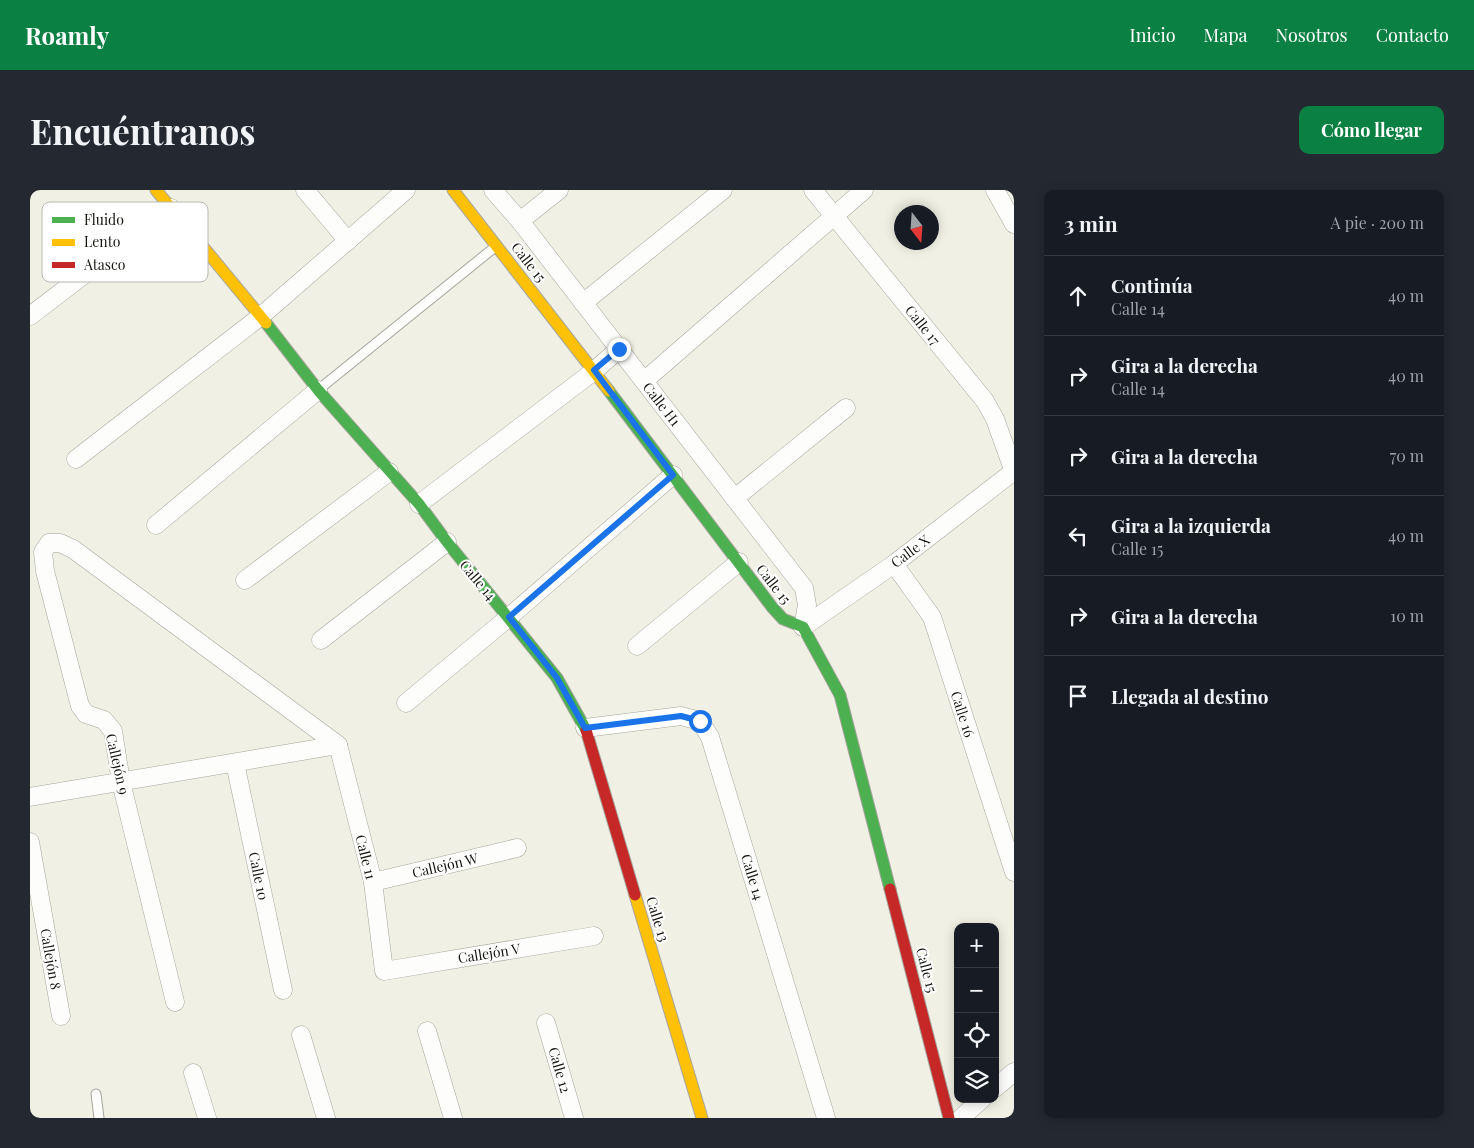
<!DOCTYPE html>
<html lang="es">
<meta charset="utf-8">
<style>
body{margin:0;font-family:"Playfair Display",serif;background:#242831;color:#f1f3f6}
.controls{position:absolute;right:15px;bottom:15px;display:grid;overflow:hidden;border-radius:10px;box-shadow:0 2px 12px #0003}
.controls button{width:45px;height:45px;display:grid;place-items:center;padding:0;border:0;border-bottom:1px solid #363941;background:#171b24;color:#f1f3f6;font:25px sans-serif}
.compass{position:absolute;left:864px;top:15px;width:45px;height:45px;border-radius:50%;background:#171b24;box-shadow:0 2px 12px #0003;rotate:163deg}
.stop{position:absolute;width:15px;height:15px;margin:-11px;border:4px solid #1a73e8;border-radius:50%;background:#fff}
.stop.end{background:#1a73e8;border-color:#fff;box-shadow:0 1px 5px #0008}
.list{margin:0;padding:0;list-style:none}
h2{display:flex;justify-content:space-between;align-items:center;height:65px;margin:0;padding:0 20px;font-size:21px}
h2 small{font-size:16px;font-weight:400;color:#9ea1a6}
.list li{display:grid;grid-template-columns:32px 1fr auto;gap:15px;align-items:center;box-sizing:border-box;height:80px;padding:0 20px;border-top:1px solid #363941}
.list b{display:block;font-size:19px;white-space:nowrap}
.list p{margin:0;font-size:16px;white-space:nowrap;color:#9ea1a6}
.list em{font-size:16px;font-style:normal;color:#9ea1a6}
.icon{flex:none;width:28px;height:28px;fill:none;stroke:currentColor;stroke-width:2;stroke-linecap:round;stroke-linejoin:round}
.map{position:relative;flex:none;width:984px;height:928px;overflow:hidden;border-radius:10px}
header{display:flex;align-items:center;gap:30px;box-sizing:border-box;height:70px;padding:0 25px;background:#0b8043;color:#fff}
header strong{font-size:24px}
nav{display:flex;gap:28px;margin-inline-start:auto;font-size:18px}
.intro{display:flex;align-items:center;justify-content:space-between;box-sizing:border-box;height:120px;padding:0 30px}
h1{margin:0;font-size:35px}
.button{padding:12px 22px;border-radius:10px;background:#0b8043;color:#fff;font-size:18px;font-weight:700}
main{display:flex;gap:30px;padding:0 30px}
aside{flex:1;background:#171b24;border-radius:10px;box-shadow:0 2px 12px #0003}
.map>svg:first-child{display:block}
</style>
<header>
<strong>Roamly</strong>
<nav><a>Inicio</a><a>Mapa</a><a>Nosotros</a><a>Contacto</a></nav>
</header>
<div class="intro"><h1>Encuéntranos</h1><a class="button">Cómo llegar</a></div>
<main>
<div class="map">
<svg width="984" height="928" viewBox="0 0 984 928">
<rect width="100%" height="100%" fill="#f1f0e4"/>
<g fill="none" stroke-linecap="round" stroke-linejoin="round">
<defs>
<g id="lane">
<polyline points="288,200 465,57"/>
<polyline points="66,904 69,928"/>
</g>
<g id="street">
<polyline points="275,0 318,51"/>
<polyline points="463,0 490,31 774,398 777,415 773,437"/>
<polyline points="783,0 955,211 965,229 984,282"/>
<polyline points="965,0 984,34"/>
<polyline points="490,31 529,0"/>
<polyline points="553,113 693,0"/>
<polyline points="0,126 141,18"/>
<polyline points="614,191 834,0"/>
<polyline points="46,269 231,126 376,0"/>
<polyline points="705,308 816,218"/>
<polyline points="389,314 564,181 589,159"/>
<polyline points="126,335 288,200"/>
<polyline points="864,374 902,427 984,682"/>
<polyline points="215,390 359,282"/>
<polyline points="773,437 864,374 984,281"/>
<polyline points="291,450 417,352"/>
<polyline points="607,456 709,372"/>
<polyline points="376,513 479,427 643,285"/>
<polyline points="555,538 651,526 670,531 680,547 796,928"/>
<polyline points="308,555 343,692 354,781 564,746"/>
<polyline points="205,573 253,800"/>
<polyline points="0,607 308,555"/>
<polyline points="0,652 31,826"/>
<polyline points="343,692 487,658"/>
<polyline points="145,812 91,592 83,541 74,530 56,524 50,516 15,381 13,362 19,353 30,353 43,359 308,555"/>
<polyline points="516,833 544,928"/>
<polyline points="397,841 423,928"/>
<polyline points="271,845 296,928"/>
<polyline points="163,883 177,928"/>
<polyline points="965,898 984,882"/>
<polyline points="931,928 952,909"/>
</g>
<g id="fast">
<polyline points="236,133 288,200 389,314 417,352 527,488 556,540"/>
<polyline points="579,201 742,417 753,429 773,437 810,505 860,699"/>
</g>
<g id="slow">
<polyline points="126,0 236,133"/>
<polyline points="423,0 579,201"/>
<polyline points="605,705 672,928"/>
</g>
<g id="jam">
<polyline points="556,540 605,705"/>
<polyline points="860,699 919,928"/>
</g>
</defs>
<use href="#lane" stroke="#a7a69e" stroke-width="11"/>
<use href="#street" stroke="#a7a69e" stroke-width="19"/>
<use href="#fast" stroke="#a7a69e" stroke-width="13"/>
<use href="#slow" stroke="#a7a69e" stroke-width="13"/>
<use href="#jam" stroke="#a7a69e" stroke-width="13"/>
<use href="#lane" stroke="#fdfdfb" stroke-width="9"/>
<use href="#street" stroke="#fdfdfb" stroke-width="18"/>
<use href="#fast" stroke="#4caf50" stroke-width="11"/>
<use href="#slow" stroke="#ffc107" stroke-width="11"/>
<use href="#jam" stroke="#c62828" stroke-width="11"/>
</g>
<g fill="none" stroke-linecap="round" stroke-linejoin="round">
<polyline stroke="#1a73e8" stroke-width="6" points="589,159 564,180 643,285 479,427 527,488 555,538 651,526 670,531"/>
</g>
<g text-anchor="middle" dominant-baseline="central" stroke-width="4" stroke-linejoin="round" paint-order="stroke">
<g font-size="14" fill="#15140d" stroke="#fff">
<text transform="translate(499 72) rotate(52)">Calle 15</text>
<text transform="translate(893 135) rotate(51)">Calle 17</text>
<text transform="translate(632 214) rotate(52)">Calle H1</text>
<text transform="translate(880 361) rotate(-37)">Calle X</text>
<text transform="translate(448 390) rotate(50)">Calle 14</text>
<text transform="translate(744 394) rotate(52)">Calle 15</text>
<text transform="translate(933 524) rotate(72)">Calle 16</text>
<text transform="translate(88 574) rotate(77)">Callejón 9</text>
<text transform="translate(336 667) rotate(76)">Calle 11</text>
<text transform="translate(415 675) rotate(-13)">Callejón W</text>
<text transform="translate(229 686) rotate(78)">Calle 10</text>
<text transform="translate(723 687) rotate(73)">Calle 14</text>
<text transform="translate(628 729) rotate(73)">Calle 13</text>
<text transform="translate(459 763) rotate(-9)">Callejón V</text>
<text transform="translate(21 769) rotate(80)">Callejón 8</text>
<text transform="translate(897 780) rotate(75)">Calle 15</text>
<text transform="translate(530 880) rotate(74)">Calle 12</text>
</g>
</g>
<rect x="12" y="12" width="166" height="80" rx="8" fill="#fff" stroke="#b9b8b6" stroke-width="1"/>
<rect x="22" y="27" width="23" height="6" fill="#4caf50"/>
<rect x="22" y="49" width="23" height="7" fill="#ffc107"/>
<rect x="22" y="72" width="23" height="6" fill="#c62828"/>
<g font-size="14" fill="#15140d">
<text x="54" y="35">Fluido</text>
<text x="54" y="57">Lento</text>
<text x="54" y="80">Atasco</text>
</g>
</svg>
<div class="controls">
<button>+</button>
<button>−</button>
<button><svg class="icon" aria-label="locate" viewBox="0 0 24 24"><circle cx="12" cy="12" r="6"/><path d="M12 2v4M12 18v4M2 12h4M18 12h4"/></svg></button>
<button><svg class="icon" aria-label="layers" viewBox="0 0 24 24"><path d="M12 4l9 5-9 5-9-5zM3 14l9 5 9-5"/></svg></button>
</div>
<svg class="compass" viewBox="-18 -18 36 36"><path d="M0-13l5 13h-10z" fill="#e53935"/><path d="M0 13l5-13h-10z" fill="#9ea1a6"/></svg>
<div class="stop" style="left:670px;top:531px"></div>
<div class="stop end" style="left:589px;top:159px"></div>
</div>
<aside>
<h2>3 min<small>A pie · 200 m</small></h2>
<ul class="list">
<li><svg class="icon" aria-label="ahead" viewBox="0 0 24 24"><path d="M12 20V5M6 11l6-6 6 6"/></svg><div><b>Continúa</b><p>Calle 14</p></div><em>40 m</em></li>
<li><svg class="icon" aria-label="right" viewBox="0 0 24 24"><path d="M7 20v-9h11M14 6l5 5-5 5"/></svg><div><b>Gira a la derecha</b><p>Calle 14</p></div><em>40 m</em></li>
<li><svg class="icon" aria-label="right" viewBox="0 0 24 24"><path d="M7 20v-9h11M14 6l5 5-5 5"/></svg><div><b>Gira a la derecha</b></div><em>70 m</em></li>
<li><svg class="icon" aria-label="left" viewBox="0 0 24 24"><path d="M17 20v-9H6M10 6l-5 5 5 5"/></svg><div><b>Gira a la izquierda</b><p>Calle 15</p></div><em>40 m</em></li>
<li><svg class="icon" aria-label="right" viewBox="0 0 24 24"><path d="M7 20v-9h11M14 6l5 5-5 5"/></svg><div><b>Gira a la derecha</b></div><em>10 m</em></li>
<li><svg class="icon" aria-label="arrive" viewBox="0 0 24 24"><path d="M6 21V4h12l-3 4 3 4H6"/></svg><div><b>Llegada al destino</b></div></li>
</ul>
</aside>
</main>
